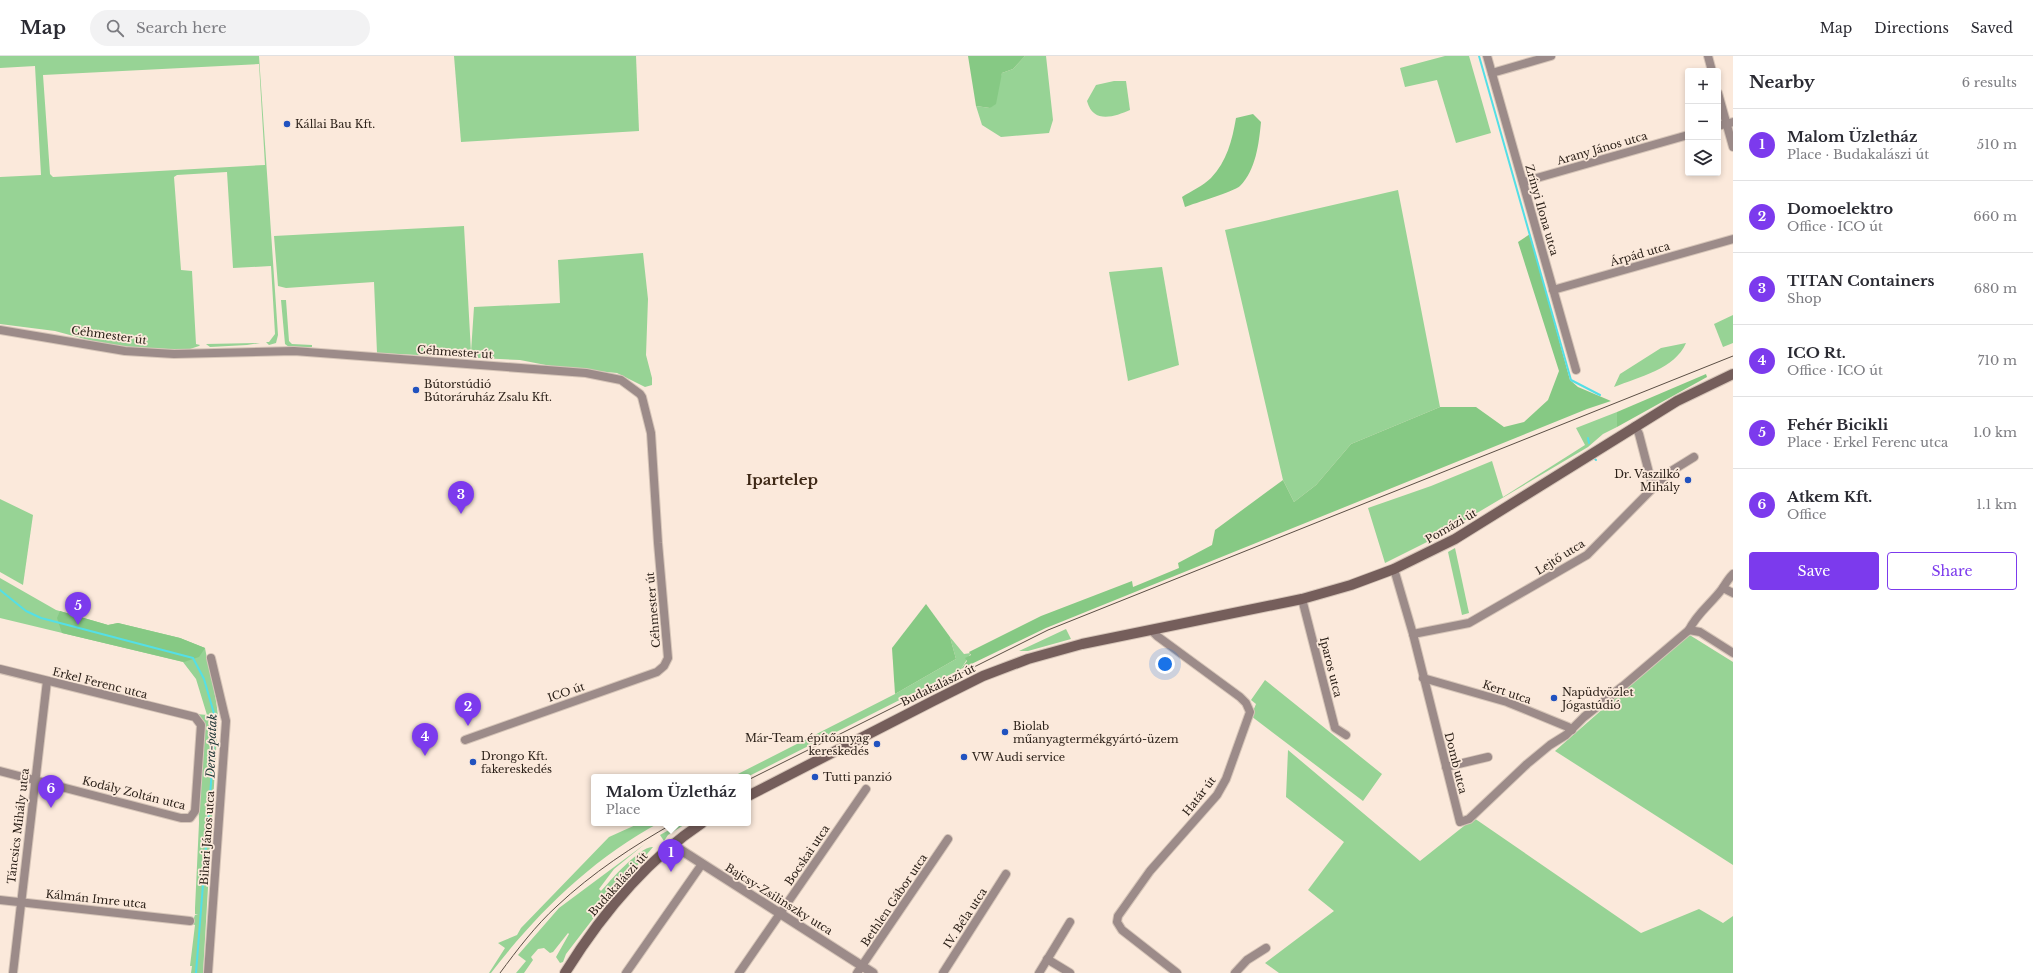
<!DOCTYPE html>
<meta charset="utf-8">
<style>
body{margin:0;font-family:"Libre Baskerville",serif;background:#f2f2f3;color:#2b2b33}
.controls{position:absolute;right:12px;top:12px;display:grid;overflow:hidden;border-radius:4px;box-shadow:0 2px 6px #0003}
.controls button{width:36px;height:36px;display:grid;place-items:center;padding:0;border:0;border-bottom:1px solid #e1e1e2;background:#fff;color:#2b2b33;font:20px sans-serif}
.you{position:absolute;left:1165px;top:608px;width:14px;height:14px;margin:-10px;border:3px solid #fff;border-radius:50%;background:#1a73e8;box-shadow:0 0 0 6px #1a73e833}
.badge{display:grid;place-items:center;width:26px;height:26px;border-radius:50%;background:#7c3aed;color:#fff;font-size:13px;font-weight:700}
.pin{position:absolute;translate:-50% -33px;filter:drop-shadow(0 1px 2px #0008)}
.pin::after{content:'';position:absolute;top:21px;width:14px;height:12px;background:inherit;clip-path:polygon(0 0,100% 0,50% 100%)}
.popup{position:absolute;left:591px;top:718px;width:160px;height:52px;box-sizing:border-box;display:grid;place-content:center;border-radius:4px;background:#fff;filter:drop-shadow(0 1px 3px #0005);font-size:13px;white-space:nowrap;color:#7c7c81}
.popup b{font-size:15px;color:#2b2b33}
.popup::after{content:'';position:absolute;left:50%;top:100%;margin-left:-8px;border:8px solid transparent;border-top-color:#fff}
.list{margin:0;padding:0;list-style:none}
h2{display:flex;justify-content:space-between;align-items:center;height:52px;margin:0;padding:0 16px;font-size:17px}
h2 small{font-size:13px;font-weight:400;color:#7c7c81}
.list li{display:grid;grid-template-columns:26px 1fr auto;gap:12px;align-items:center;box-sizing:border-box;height:72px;padding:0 16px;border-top:1px solid #e1e1e2}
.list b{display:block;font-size:15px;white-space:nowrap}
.list p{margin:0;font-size:13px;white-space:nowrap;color:#7c7c81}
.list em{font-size:13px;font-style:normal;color:#7c7c81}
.actions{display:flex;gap:8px;padding:12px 16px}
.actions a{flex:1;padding:9px 0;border:1px solid #7c3aed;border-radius:4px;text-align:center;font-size:14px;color:#7c3aed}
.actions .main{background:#7c3aed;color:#fff}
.icon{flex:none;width:22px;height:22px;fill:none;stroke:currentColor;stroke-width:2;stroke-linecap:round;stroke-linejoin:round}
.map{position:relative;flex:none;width:1733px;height:917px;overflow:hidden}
header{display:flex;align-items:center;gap:24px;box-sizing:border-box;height:56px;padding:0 20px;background:#fff;border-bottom:1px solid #e1e1e2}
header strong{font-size:19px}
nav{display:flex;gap:22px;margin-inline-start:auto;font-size:14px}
.search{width:280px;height:36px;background:#f2f2f3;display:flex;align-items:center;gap:10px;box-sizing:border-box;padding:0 14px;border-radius:22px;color:#7c7c81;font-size:15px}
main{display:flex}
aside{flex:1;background:#fff}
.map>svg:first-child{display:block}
</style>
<header>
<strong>Map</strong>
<div class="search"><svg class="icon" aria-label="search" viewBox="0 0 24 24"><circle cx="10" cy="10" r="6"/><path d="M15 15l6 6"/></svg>Search here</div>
<nav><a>Map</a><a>Directions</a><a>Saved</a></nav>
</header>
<main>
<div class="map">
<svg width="1733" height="917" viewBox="0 0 1733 917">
<rect width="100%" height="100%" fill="#fbe9db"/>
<g fill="#97d395" fill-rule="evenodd">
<path d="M 0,0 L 259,0 L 278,279 L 276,287 L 269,289 L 266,286 L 269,286 L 275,278 L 271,210 L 233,212 L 227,116 L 177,119 L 174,121 L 181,214 L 192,215 L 196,288 L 200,289 L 199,290 L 187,294 L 128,291 L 96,286 L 55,275 L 0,268 L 0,121 L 41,119 L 35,10 L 0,12 ZM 259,8 L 265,109 L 53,121 L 50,118 L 43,19 Z"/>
<polygon points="454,0 636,0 639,75 461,86"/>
<polygon points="1025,0 1046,0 1053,64 1049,77 1001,81 982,69 976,50 990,52 1002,17 1013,13"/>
<polygon points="1445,0 1469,0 1491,77 1456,87 1437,24 1405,31 1400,12"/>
<path d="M 1114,25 L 1126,25 L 1130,54 C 1114,61 1093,68 1087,45 L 1096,29 Z"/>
<polygon points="1398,134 1440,351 1351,388 1316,429 1294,446 1283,424 1225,174"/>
<polygon points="464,170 471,296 474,251 560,247 558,204 643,197 648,243 646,299 652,322 652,329 645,331 617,317 556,311 520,304 377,297 374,226 286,232 278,230 274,180"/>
<polygon points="1162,211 1179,309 1128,325 1109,216"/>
<polygon points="281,244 286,244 289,285 292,288 312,289 312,291 289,291 285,288"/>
<polygon points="1733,259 1733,287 1723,291 1714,268"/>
<polygon points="260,287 247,289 210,291 206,288"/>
<path d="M 1686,287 C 1675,313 1639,321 1614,331 L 1620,318 L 1661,292 Z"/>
<polygon points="1617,356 1617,371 1603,378 1588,391 1435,482 1385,507 1368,452 1431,430 1492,405 1503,441 1585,389 1576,372"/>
<polygon points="0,443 33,459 23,529 0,516"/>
<polygon points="1455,492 1469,557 1462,559 1448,496"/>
<path d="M 0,522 L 56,554 L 108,569 L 118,567 L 180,582 L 205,592 C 209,615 216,637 218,661 L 203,917 L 191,917 L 192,910 L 190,910 L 195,869 L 192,868 L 195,859 L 198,859 L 195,858 L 195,852 L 199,767 L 197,658 L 207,659 L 196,623 L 183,606 L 0,562 Z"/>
<polygon points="1066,573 1071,583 1028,595 1019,595"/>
<polygon points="1688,578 1733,606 1733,809 1555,695"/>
<polygon points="950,581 964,598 971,597 961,613 747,721 732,721 895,638 956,603"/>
<polygon points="1265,624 1382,718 1363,745 1251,660 1256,648 1251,644"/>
<polygon points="1288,694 1420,805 1474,762 1641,877 1699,853 1723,867 1733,860 1733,917 1279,917 1265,907 1334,855 1308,834 1344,786 1286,741"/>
<path d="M 640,767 L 659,767 C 592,803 537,857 491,917 L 489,917 L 505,892 L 498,887 L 517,879 L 521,872 L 609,781 Z"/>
<polygon points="681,767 687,767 668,779 664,785 660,779"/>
<path d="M 645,788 L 614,813 L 599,833 L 601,835 C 610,825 641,789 653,791 L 599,855 L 566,898 L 563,906 L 560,907 L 556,901 L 569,878 L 568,877 L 553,896 L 550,897 L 544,892 L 538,893 L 531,901 L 533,904 L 524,917 L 516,917 L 526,905 L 518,899 L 559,852 Z"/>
</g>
<g fill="#86c984">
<polygon points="968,0 1025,0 1013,13 1002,17 996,48 990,52 976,50"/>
<path d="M 1253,58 L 1261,66 C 1259,87 1256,114 1240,130 C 1233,136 1195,147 1185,151 L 1182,141 C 1191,135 1203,130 1211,122 C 1227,105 1232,85 1236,62 Z"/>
<polygon points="1530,178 1570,324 1578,331 1611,345 1587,353 1046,572 961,613 967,605 965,602 971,599 969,596 1041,560 1132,525 1133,531 1179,512 1178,507 1212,489 1215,474 1283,424 1294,446 1316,429 1351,388 1440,351 1476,351 1504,371 1524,366 1548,344 1559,315 1518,186"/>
<polygon points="1706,318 1707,321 1617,371 1617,356"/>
<polygon points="926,548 950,581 956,603 895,638 892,592"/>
<polygon points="60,555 108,569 118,567 180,582 205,592 199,601 184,606 62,577 57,562"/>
</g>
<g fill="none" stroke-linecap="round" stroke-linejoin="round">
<g stroke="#54dfe6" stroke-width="2">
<polyline points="1479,0 1571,324 1600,339"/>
<polyline points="1588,382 1589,387"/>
<polyline points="1595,403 1596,404"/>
<polyline points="0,534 26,555 41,562 193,602 204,623 215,661 213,701 196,917"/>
</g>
<defs>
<g id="minor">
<polyline points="1487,0 1576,314"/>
<polyline points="1708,0 1712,15"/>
<polyline points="1492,17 1551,0"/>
<polyline points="1718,37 1733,91"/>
<polyline points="1718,70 1733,66"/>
<polyline points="1523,126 1688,79"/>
<polyline points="1553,234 1733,183"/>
<polyline points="0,274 125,295 174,298 294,295 586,317 621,324 640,338 642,341 651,377 658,487 668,602 664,610 657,616 465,684"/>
<polyline points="1635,370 1639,378 1653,432"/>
<path d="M 1394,513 L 1413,578 L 1460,766 L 1469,763 L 1527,708 L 1550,689 L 1566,679 L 1584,661 L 1623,630 L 1689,574 C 1697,557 1711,548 1722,533 C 1726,527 1728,523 1733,518"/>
<polyline points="1723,532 1733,537"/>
<polyline points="1302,543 1335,672 1346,679"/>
<polyline points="1151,574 1157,580 1240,641 1246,647 1250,656 1226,723 1217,739 1150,815 1118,860 1117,866 1122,874 1177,917"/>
<polyline points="1689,574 1700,576 1733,597"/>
<polyline points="1413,578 1469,567 1587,499 1653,432 1673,414 1694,401"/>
<polyline points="0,613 195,661 201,669 195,755 190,762 181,762 0,715"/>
<polyline points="1423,622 1507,646 1568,671 1572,674"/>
<polyline points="1446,711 1488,701"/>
<polyline points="0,844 190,865"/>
<polyline points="1047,903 1070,917"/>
<polyline points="13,917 47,625"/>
<polyline points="208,917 226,665 211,602"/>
<polyline points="626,917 702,808"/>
<polyline points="739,917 866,733"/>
<polyline points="857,917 948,783"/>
<polyline points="943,917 1006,818"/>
<polyline points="1039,917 1070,866"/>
<polyline points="1235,917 1247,904 1266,892"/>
</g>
<polyline id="tertiary" points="673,789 873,917"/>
<g id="secondary">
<polyline points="748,740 933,645 983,620 1028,603 1082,588 1302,543 1351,529 1394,513 1455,483 1677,345 1733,318"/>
<path d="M 565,917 C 601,859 645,805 702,767"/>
</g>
</defs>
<use href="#minor" stroke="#d6c5b8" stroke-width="10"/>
<use href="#tertiary" stroke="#d6c5b8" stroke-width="11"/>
<use href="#secondary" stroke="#d6c5b8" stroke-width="12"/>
<use href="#minor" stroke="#9c8b89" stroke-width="8"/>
<use href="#tertiary" stroke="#9c8b89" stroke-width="9"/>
<use href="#secondary" stroke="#755e5b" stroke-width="10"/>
<g stroke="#5b4f45" stroke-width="1">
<polyline points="748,724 1048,574 1733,300"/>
<path d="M 500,917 C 517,894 536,869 557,850 C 592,817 633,790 674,767"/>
</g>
</g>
<g fill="#2152bf" stroke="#fbe9db" stroke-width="1.5">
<circle cx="287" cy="68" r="4"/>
<circle cx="416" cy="334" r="4"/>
<circle cx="1688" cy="424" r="4"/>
<circle cx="1554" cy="642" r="4"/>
<circle cx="1005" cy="676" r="4"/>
<circle cx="877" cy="688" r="4"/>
<circle cx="964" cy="701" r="4"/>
<circle cx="473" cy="706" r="4"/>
<circle cx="815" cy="721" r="4"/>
</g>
<g text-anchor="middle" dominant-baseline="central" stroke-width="3.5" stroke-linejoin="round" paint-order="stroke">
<g font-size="11" fill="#2c2119" stroke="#fbe9db" text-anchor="start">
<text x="295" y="68">Kállai Bau Kft.</text>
<text x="424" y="328">Bútorstúdió<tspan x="424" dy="13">Bútoráruház Zsalu Kft.</tspan></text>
<text x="1680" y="418" text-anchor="end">Dr. Vaszilkó<tspan x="1680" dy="13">Mihály</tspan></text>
<text x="1562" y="636">Napüdvözlet<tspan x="1562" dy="13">Jógastúdió</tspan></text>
<text x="1013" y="670">Biolab<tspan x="1013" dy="13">műanyagtermékgyártó-üzem</tspan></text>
<text x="869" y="682" text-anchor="end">Már-Team építőanyag<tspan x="869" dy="13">kereskedés</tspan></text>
<text x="481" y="700">Drongo Kft.<tspan x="481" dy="13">fakereskedés</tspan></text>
<text x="972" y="701">VW Audi service</text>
<text x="823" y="721">Tutti panzió</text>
</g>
<g font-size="11" fill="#2c2119" stroke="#fbe9db">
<text transform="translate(1602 92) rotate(-16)">Arany János utca</text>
<text transform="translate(1542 154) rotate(74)">Zrínyi Ilona utca</text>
<text transform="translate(1640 198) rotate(-16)">Árpád utca</text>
<text transform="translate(109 279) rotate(8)">Céhmester út</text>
<text transform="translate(455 296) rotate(4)">Céhmester út</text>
<text transform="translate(1451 470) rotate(-30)">Pomázi út</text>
<text transform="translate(1560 501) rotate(-32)">Lejtő utca</text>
<text transform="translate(653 554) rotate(-95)">Céhmester út</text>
<text transform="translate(1331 611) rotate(76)">Iparos utca</text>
<text transform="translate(100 627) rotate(14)">Erkel Ferenc utca</text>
<text transform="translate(938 629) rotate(-26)">Budakalászi út</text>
<text transform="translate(566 636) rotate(-19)">ICO út</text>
<text transform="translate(1507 636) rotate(19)">Kert utca</text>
<text transform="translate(1456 707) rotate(76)">Domb utca</text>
<text transform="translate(134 737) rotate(14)">Kodály Zoltán utca</text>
<text transform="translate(1199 740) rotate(-52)">Határ út</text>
<text transform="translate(18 770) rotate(-83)">Táncsics Mihály utca</text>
<text transform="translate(207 782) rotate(-86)">Bihari János utca</text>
<text transform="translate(807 799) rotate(-56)">Bocskai utca</text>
<text transform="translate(618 828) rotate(-48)">Budakalászi út</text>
<text transform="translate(96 843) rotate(6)">Kálmán Imre utca</text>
<text transform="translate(779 843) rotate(32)">Bajcsy-Zsilinszky utca</text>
<text transform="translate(894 844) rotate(-56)">Bethlen Gábor utca</text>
<text transform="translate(965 862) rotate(-57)">IV. Béla utca</text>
</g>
<g font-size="12" font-style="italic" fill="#213839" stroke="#fbe9db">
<text transform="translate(211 690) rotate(-88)">Dera-patak</text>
</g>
<g font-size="15" font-weight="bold" fill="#3d2715" stroke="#fbe9db">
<text x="782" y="423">Ipartelep</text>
</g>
</g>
</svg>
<div class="controls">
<button>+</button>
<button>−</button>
<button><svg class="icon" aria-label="layers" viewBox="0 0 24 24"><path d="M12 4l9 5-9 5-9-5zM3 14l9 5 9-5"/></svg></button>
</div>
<div class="you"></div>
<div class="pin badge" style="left:671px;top:816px">1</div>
<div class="popup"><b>Malom Üzletház</b>Place</div>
<div class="pin badge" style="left:468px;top:670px">2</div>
<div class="pin badge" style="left:461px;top:458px">3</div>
<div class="pin badge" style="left:425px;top:700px">4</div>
<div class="pin badge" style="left:78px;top:569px">5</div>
<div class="pin badge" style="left:51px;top:752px">6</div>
</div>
<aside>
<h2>Nearby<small>6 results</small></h2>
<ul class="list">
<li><span class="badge">1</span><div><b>Malom Üzletház</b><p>Place · Budakalászi út</p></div><em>510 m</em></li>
<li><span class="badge">2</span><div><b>Domoelektro</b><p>Office · ICO út</p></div><em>660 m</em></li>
<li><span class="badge">3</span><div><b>TITAN Containers</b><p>Shop</p></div><em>680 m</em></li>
<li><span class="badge">4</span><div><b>ICO Rt.</b><p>Office · ICO út</p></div><em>710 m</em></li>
<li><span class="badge">5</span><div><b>Fehér Bicikli</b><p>Place · Erkel Ferenc utca</p></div><em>1.0 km</em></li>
<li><span class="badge">6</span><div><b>Atkem Kft.</b><p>Office</p></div><em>1.1 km</em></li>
</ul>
<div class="actions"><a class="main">Save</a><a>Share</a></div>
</aside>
</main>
